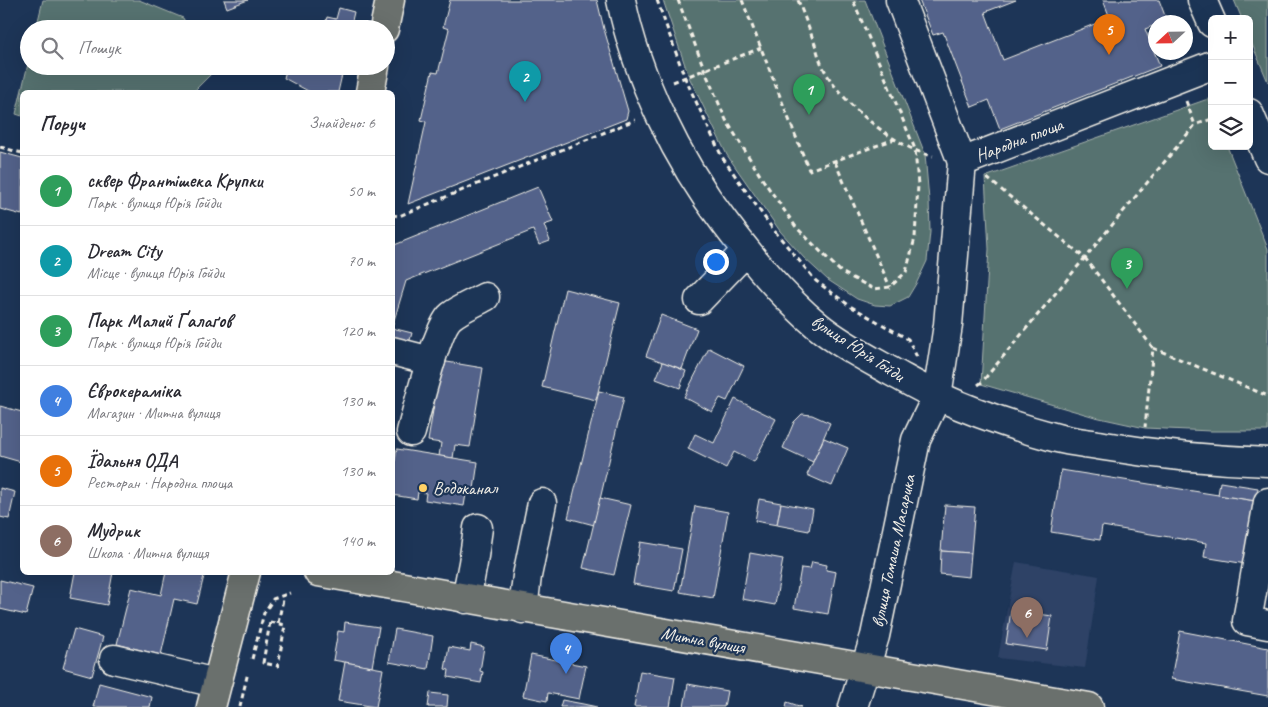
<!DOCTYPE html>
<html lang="uk">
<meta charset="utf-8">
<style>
body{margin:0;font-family:Caveat,sans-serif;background:#f7f7f7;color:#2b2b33}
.controls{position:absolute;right:15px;top:15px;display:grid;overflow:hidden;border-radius:8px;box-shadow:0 5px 20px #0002}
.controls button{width:45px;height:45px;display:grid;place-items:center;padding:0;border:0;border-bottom:1px solid #e1e1e2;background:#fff;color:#2b2b33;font:25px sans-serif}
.compass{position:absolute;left:1148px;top:15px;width:45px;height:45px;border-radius:50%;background:#fff;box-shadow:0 5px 20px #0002;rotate:248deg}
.you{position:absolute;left:715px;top:261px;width:18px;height:18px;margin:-12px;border:4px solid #fff;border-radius:50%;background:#1a73e8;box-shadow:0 0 0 8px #1a73e833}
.badge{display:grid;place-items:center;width:32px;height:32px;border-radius:50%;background:#ea580c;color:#fff;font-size:16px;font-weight:700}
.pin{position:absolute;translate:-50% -41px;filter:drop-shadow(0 1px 2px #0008)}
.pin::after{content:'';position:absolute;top:26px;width:18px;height:15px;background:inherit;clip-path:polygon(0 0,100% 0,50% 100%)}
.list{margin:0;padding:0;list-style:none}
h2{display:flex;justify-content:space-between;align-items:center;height:65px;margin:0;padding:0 20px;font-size:21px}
h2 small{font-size:16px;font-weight:400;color:#7c7c81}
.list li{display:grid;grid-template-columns:32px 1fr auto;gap:15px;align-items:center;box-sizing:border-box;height:70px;padding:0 20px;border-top:1px solid #e1e1e2}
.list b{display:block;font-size:19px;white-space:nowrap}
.list p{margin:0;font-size:16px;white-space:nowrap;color:#7c7c81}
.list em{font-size:16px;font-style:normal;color:#7c7c81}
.icon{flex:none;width:28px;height:28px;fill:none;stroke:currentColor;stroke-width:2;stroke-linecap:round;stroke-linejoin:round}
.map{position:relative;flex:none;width:1268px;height:707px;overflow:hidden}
.search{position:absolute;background:#fff;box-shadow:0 5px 20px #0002;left:20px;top:20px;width:375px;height:55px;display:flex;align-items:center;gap:12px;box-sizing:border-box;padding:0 18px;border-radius:28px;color:#7c7c81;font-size:19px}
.panel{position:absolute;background:#fff;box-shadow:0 5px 20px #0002;left:20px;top:90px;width:375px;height:485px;border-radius:8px}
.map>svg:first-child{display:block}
</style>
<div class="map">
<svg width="1268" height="707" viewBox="0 0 1268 707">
<rect width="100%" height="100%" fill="#1d3557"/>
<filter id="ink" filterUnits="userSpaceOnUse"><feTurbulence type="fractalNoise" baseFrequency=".02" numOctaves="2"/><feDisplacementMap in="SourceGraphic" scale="10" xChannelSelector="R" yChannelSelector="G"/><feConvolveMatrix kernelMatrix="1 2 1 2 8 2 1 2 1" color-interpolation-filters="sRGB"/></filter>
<g filter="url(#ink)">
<polygon fill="#2d4266" points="1016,562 1099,576 1085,668 998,658"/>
<g fill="#57726f" stroke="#a6b2ac">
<polygon points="43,0 139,0 183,18 189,29 36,29"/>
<polygon points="663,0 865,0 925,154 929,200 930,232 927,261 917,282 908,297 890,306 875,305 857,299 828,280 804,258 780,231 727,155 689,77"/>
<polygon points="1234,0 1268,0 1268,82 1249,37 1249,19 1242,19"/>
<polygon points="29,60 29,66 211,66 214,71 193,92 22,92 22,116 16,114"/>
<polygon points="1208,99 1212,107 1212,146 1227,146 1268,249 1268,431 1211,431 1145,428 1095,417 981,384 989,249 985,177"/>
</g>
<g fill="#52628a" stroke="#f4f1e8">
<polygon points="224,0 248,0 227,8"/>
<polygon points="450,0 597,0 604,29 628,111 626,119 408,204 426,122 421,120 432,72 438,73 449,29 443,27"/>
<polygon points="919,0 1016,0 985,12 1003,60 1110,18 1103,0 1159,0 1167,21 1156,22 1156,25 1145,29 1160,66 1000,129 989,100 972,107 943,32 933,35"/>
<polygon points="339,8 354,12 350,29 324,29 327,17 336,19"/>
<polygon points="287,66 302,66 307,69 308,66 344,66 338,92 310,92 284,78"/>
<polygon points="0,152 22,158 22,215 0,209"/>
<polygon points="538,187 553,222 544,225 550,241 539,245 533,230 406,281 392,327 392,246"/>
<polygon points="565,289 620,303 596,400 542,387"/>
<polygon points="661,315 697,329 682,369 646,356"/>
<polygon points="392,328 412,333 408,347 392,342"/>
<polygon points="709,348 744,366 727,401 720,398 712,412 684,397"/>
<polygon points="441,361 483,368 470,447 455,445 453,458 439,456 441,443 428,441"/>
<polygon points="663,362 686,371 680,388 656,379"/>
<polygon points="599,391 624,397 594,525 568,518"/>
<polygon points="735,399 776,419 754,462 734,452 726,468 688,449 695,434 714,443"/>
<polygon points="0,406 22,412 21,462 0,456"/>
<polygon points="802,414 812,415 830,423 813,462 783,448 794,422"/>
<polygon points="824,438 848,448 832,486 807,475"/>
<polygon points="397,449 478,462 473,496 466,494 464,506 425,500 426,493 418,492 417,499 392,495 392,479"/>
<polygon points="1061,470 1256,501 1246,564 1204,557 1206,543 1102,526 1100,540 1051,532"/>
<polygon points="1220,482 1258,488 1256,501 1218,495"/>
<polygon points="0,488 15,492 9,519 0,517"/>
<polygon points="600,498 631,505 614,575 583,568"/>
<polygon points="759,499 781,503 777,525 755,521"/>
<polygon points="781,503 813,509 809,531 777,525"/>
<polygon points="945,505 975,507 971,553 941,551"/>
<polygon points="695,506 728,512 713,598 680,592"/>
<polygon points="640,542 682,549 674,591 633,584"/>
<polygon points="941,551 971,553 969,577 940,574"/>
<polygon points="750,553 783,559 775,605 742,599"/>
<polygon points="812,562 827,565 826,570 836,572 828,614 794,608 801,568 810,569"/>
<polygon points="75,572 113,572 107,605 70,598"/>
<polygon points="166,572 205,572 197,604 174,599 161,655 117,644 131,588 161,595"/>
<polygon points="0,580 33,588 26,615 0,609"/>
<polygon points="1011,610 1052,616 1047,650 1006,644"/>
<polygon points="345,622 379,627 372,667 333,660 338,631 344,632"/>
<polygon points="74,629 103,637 92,676 63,668"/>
<polygon points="395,629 433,636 428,669 389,662"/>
<polygon points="1180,631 1268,648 1268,696 1171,679"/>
<polygon points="471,644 484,647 480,671 483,672 481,683 448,677 449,670 445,669 449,647 470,651"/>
<polygon points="531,655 586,666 579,699 548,693 547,701 523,696"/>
<polygon points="345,662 383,669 376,707 338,701"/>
<polygon points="640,671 675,677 670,707 634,707"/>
<polygon points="99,683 152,697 150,707 93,707"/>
<polygon points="688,684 727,691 724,707 684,707"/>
<polygon points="430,693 448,695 447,707 428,707"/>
<polygon points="562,700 583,704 597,707 560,707"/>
<polygon points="787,702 802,707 786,707"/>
</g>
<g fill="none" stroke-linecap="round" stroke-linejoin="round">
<defs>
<g id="minor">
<path d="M 621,0 C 637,78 677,160 725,223 C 753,260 782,296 818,326 C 840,344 867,358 892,372 C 907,380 922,389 938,396 C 975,413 1016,427 1057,438 C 1072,442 1088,443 1104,446 C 1158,455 1213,460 1268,462"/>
<polyline points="900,0 962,162"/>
<polyline points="1202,0 1212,23"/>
<polyline points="1249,113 1268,158"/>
<polyline points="699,300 746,251"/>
<polyline points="392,351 431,361"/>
<path d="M 411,432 C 417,410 437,327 451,316 C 461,308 474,303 485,297"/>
<polyline points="1268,502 1247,621 1268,625"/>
<polyline points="466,599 473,563 478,528"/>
<polyline points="523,609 527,576 542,503"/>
<polyline points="114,659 216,683"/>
<polyline points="853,707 875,636 916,440 937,396 948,325 962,162 1212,65"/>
</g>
<g id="major">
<polyline points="384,29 390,0"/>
<polyline points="370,92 375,66"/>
<polyline points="318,572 1089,707"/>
<polyline points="211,707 246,572"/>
</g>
</defs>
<use href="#minor" stroke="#f4f1e8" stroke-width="31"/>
<use href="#major" stroke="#f4f1e8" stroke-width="31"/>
<g stroke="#f4f1e8" stroke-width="3" stroke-dasharray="5 4" stroke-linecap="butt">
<polyline points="657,0 685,78 722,157 772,228 816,281 850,306 908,339 917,357"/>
<polyline points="678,0 705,71 726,120 763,180 796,227 841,272 874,289 890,287 906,272 915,238 918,185 915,149 853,0"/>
<polyline points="742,0 809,170 895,139"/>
<path d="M 798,0 C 804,16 810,31 816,47 C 818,54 820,62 824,69 C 840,102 897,149 933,156"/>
<polyline points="673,82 761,48"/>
<polyline points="1186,101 1195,125"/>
<polyline points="0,147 22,153"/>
<polyline points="835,162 890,287"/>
<polyline points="987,178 1085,258 1153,348 1145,427"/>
<polyline points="392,215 399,216 635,120"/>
<polyline points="1153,348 1268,396"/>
<polyline points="978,385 982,382 1195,125 1212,119"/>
<polygon points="270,622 285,625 278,666 263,663"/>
<polyline points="278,623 284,595"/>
<polyline points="252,659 264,613 273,599 290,593"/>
<polyline points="240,707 248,672"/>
</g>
<use href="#minor" stroke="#1d3557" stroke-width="28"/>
<use href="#major" stroke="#6b706d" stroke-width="28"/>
</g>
</g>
<circle fill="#ffd166" stroke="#1d3557" stroke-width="2" cx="423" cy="488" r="5"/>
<g text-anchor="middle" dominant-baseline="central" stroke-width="4.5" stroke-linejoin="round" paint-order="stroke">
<g font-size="18" fill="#f4f1e8" stroke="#1d3557">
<text transform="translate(1019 140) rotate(-21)">Народна площа</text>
<text transform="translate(858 348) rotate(33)">вулиця Юрія Гойди</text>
<text transform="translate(893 551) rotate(-78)">вулиця Томаша Масарика</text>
<text transform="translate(703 640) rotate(10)">Митна вулиця</text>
</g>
<g font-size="18" fill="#f4f1e8" stroke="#1d3557" text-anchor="start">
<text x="433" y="488">Водоканал</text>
</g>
</g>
</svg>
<div class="controls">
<button>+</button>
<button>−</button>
<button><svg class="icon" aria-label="layers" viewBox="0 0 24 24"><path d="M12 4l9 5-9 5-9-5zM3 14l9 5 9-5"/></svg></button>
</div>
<svg class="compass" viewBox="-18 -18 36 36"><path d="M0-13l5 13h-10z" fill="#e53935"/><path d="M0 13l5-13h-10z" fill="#7c7c81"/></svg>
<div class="you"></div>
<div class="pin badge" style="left:809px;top:115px;background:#2e9e5b">1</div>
<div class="pin badge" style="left:525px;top:102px;background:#0f9aa8">2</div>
<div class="pin badge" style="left:1127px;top:289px;background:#2e9e5b">3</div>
<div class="pin badge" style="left:566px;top:674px;background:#3f7fe0">4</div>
<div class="pin badge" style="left:1109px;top:55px;background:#e8710a">5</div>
<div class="pin badge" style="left:1027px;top:638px;background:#8d6e63">6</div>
<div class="search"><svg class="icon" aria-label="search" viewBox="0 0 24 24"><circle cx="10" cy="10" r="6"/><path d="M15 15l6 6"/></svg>Пошук</div>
<section class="panel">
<h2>Поруч<small>Знайдено: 6</small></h2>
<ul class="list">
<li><span class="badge" style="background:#2e9e5b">1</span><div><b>сквер Франтішека Крупки</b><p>Парк · вулиця Юрія Гойди</p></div><em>50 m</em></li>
<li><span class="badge" style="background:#0f9aa8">2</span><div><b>Dream City</b><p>Місце · вулиця Юрія Гойди</p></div><em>70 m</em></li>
<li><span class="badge" style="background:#2e9e5b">3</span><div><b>Парк Малий Ґалаґов</b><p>Парк · вулиця Юрія Гойди</p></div><em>120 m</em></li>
<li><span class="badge" style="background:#3f7fe0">4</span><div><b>Єврокераміка</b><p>Магазин · Митна вулиця</p></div><em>130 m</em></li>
<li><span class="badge" style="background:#e8710a">5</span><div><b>Їдальня ОДА</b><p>Ресторан · Народна площа</p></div><em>130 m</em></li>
<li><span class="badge" style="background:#8d6e63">6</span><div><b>Мудрик</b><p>Школа · Митна вулиця</p></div><em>140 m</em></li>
</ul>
</section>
</div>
